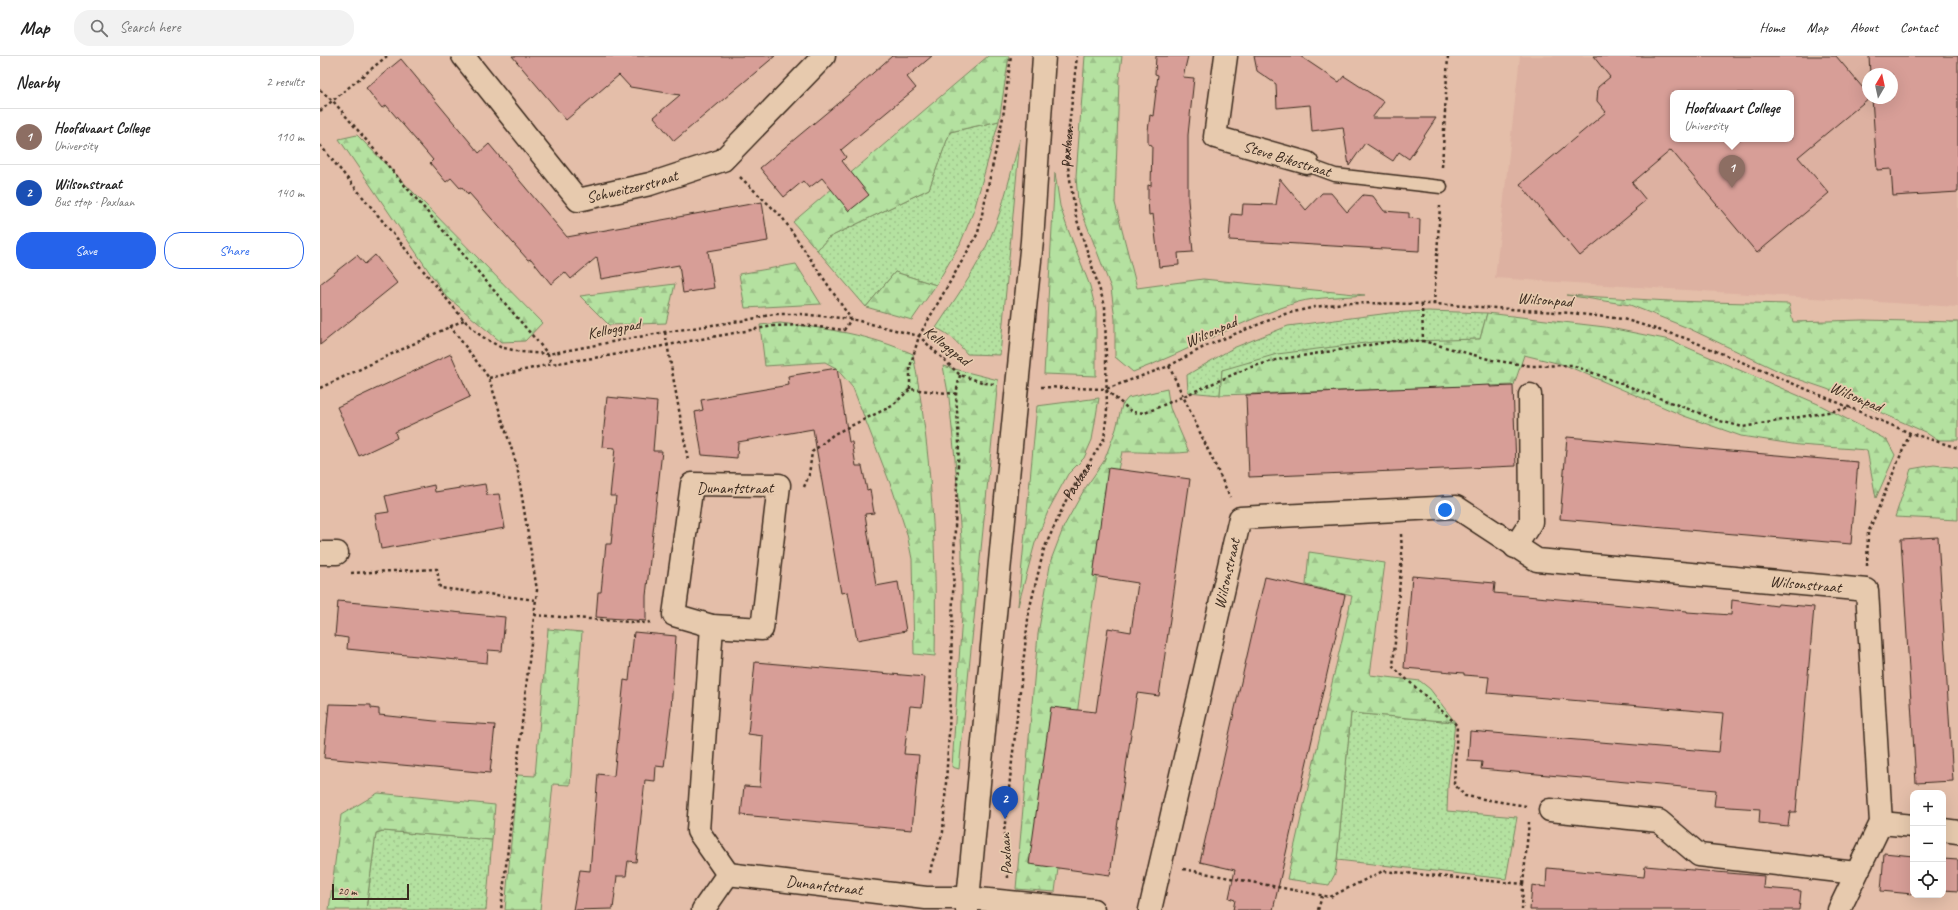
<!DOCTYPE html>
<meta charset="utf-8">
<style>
body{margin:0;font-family:Caveat,sans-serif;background:#f2f2f2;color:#222}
.controls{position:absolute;right:12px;bottom:12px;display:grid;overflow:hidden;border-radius:8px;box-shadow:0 4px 16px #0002}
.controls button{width:36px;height:36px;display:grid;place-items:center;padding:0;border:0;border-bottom:1px solid #e0e0e0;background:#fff;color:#222;font:20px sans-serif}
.compass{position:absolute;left:1542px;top:12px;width:36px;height:36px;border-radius:50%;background:#fff;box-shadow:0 4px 16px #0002;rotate:9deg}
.scale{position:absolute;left:12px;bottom:10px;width:77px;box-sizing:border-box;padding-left:4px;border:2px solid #3b2a1e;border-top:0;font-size:11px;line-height:14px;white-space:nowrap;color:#3b2a1e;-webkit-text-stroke:3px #e7caae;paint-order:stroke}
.you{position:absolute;left:1125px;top:454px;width:14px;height:14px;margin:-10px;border:3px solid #fff;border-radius:50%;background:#1a73e8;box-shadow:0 0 0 6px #1a73e833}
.badge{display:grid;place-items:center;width:26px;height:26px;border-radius:50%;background:#2563eb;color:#fff;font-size:13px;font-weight:700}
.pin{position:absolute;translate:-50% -33px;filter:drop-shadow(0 1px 2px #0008)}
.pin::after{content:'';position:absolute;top:21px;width:14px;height:12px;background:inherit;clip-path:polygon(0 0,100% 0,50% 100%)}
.popup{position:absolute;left:1350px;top:34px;width:124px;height:52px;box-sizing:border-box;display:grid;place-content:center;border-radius:8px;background:#fff;filter:drop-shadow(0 1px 3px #0005);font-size:13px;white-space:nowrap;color:#767676}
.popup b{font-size:15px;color:#222}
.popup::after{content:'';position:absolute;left:50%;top:100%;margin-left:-8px;border:8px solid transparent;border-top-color:#fff}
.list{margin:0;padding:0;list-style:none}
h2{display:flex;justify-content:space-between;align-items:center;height:52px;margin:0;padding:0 16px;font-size:17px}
h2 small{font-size:13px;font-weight:400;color:#767676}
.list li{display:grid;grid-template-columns:26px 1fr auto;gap:12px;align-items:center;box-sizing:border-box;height:56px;padding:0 16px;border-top:1px solid #e0e0e0}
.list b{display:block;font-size:15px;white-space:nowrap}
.list p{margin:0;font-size:13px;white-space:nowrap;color:#767676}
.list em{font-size:13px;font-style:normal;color:#767676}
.actions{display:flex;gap:8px;padding:12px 16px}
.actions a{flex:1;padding:9px 0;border:1px solid #2563eb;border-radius:16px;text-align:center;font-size:14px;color:#2563eb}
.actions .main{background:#2563eb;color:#fff}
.icon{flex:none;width:22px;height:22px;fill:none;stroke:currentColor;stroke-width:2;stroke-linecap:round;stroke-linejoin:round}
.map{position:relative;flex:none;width:1638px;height:854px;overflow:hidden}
header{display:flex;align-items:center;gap:24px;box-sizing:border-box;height:56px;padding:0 20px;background:#fff;border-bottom:1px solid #e0e0e0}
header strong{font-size:19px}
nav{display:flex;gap:22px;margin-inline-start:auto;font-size:14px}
.search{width:280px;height:36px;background:#f2f2f2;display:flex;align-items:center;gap:10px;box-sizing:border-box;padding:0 14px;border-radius:16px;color:#767676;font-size:15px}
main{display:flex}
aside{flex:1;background:#fff}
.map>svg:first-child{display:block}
</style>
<header>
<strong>Map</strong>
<div class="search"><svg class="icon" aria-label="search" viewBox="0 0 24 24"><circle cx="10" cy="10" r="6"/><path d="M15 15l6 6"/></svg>Search here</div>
<nav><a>Home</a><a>Map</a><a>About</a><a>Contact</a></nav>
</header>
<main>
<aside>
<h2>Nearby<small>2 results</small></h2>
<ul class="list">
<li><span class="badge" style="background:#8d6e63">1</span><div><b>Hoofdvaart College</b><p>University</p></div><em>110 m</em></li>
<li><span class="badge" style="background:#1a4fb4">2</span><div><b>Wilsonstraat</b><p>Bus stop · Paxlaan</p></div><em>140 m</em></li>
</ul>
<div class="actions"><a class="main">Save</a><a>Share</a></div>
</aside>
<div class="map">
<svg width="1638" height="854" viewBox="0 0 1638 854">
<defs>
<pattern id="grass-dots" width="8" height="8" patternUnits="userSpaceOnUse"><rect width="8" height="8" fill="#b4e1a0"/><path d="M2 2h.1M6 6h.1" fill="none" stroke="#9cc189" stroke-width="1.8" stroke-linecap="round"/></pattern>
<pattern id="forest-firs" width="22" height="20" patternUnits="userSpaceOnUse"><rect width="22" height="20" fill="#b4e1a0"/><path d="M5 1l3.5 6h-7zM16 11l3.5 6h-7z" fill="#9cc189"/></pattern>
</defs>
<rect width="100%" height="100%" fill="#e4bea9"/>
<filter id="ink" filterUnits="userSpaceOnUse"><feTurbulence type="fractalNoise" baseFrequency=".025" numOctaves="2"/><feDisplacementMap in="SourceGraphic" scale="8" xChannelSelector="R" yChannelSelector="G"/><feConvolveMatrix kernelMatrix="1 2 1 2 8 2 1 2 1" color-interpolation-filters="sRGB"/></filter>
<g filter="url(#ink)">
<path fill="#ddb1a1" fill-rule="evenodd" d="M 1200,0 L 1638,0 L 1638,251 L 1175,222 ZM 1548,18 L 1572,18 L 1572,42 L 1548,42 ZM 1353,37 L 1471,37 L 1471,83 L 1353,83 Z"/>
<g fill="url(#grass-dots)" stroke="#78865f">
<polygon points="679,65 654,154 640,188 616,229 575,216 546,251 497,194 508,182 609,133 630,76"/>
<path d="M 700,83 L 680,299 L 647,298 C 637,286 630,278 616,272 C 635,243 657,213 671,180 C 684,149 691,116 700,83 Z"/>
<polygon points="1108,255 1167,257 1160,283 1122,285 902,314 900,339 868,336 867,319 913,292 968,270 1070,257"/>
<polygon points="1031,657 1135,666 1128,729 1127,755 1197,761 1186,823 1017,804"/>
<polygon points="63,775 172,784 166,854 46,854 56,777"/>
</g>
<g fill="url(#forest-firs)" stroke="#78865f">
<polygon points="668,0 689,0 679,65 630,76 609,133 508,182 497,194 473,166"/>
<path d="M 765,0 L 802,0 L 799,23 L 795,147 L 817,232 L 883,223 L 1045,239 C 1025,241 997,241 978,246 C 921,264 869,295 813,316 L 795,301 L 795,263 L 791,232 L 758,146 L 756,120 Z"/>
<polygon points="37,79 222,267 205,285 181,286 125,239 19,83"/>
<polygon points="735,117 740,150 747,171 770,230 776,255 776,320 724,318"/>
<polygon points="476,208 501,248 425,252 419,218"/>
<polygon points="575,216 616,229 592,264 546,251"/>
<polygon points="355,228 346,267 289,269 260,240"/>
<polygon points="1246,239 1349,245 1469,248 1473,266 1542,264 1638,266 1638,384 1617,384 1605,376 1507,333 1469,320 1368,272 1310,249"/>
<polygon points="1167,257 1285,271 1350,284 1498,348 1567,384 1575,399 1556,442 1547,394 1479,389 1421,380 1364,360 1245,309 1204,299 1194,329 900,339 902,314 957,298 1053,286 1160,283"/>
<path d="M 460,267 C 506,272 551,279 593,298 C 612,398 617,498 615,600 L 594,598 L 592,503 L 587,478 L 573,435 L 533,332 L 516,312 L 505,306 L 445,310 L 440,269 Z"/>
<polygon points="623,310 678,324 639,713 632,711 642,559 642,496 635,403 629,342"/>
<path d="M 847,333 L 850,352 L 869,396 C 846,399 824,395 802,396 C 768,540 754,689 735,836 L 696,833 L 718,578 L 731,504 L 744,470 L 764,434 L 784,405 L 796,373 L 802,349 L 808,342 Z"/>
<polygon points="779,342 772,384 764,402 748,418 729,453 715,487 698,550 717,350"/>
<polygon points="1614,409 1638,412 1638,464 1575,461 1591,413"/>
<polygon points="989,496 1065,507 1050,619 1100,625 1110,633 1135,666 1031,657 1017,804 1015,818 1009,829 967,823 1032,540 986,529"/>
<polygon points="228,573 262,576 250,729 233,728 220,854 185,854 197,719 215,720"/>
<polygon points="58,737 175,749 172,784 63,775 56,777 46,854 9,854 21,759"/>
</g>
<g fill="#d79e97" stroke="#3b2a1e" fill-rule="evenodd">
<polygon points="192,0 455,0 354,85 334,61 360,39 310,31 299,19 246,64"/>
<polygon points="572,0 612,0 587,21 596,32 521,94 526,101 522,105 549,139 529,155 502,122 489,132 483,125 464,141 440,112 535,33"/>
<polygon points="836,0 868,0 863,21 874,22 868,79 868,144 873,196 858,197 859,209 839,211 833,158 829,159 828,143 828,129 831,130 832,89 828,88 828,75 830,59 833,60 838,19 835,18"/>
<polygon points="934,0 980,0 1019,26 1024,20 1064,46 1052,62 1116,62 1089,103 1079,96 1073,105 1045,87 1029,110 1023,71 992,75 990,49 957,52 956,28 937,15"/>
<path d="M 1273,0 L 1516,0 L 1548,38 L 1549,42 L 1478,101 L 1509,137 L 1437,197 L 1351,94 L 1312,127 L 1326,144 L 1315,153 L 1316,154 L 1260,200 L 1200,128 L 1286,56 L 1277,45 L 1278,31 L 1290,21 ZM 1353,37 L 1471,37 L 1471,83 L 1353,83 Z"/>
<polygon points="1549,0 1638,0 1638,136 1573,140 1571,113 1557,114 1552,42 1572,42 1572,18 1550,18"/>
<polygon points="81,3 159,97 169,88 247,181 442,146 448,185 388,195 394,232 363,237 359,209 281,223 277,201 251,223 245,216 231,228 211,203 208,204 149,137 148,139 142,131 140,132 131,122 126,126 110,107 113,104 66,49 62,52 46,32"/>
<polygon points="960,123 986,154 1002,137 1011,137 1027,156 1043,139 1053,140 1064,155 1089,157 1089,162 1100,163 1099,195 909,184 911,158 922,159 923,148 956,149"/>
<polygon points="37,199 45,208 55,199 77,227 0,289 0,228"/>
<polygon points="131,298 150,341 75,376 77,382 39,400 17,351"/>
<polygon points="517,312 529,386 532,386 536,410 542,410 547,434 550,433 554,457 545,458 556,530 578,526 586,575 537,584 528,536 521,537 493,373 418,386 417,402 382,399 375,356 383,354 381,344 469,329 468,320"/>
<polygon points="1170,329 1170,331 1193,330 1196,410 929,421 926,339"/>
<polygon points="287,341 337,346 333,395 342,395 326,540 326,565 276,561 278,536 281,536 286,488 291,488 296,440 290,440 295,392 282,391"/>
<polygon points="1247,381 1538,406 1531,488 1240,463"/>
<polygon points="788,412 870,423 839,640 817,637 790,819 709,808 731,651 776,656 788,572 811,576 818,527 773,520"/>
<polygon points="165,428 167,439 179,438 185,472 61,493 55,458 69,456 65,440 114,429 115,436"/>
<polygon points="1618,481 1633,725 1596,727 1581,483"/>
<polygon points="1092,520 1175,527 1174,537 1367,555 1367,556 1411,559 1412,544 1457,550 1458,548 1494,551 1476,756 1470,756 1468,770 1439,767 1440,753 1394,750 1396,734 1161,713 1162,706 1148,705 1150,675 1399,696 1403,657 1167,637 1169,621 1144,619 1144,617 1084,612"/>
<polygon points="945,521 1025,539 953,854 913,854 915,844 909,842 915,814 880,806"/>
<polygon points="18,545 185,561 182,595 168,594 167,607 27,593 28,582 15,580"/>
<polygon points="314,576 356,580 351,653 344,711 336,710 335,725 325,724 316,806 308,805 306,820 297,820 293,853 253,854 260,814 270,815 278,718 294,720 304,624 309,625"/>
<polygon points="435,606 605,621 602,651 590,650 584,698 599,699 592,774 421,759 424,730 440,731 443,680 428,678"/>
<polygon points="9,648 51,649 51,652 59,653 59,659 124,666 175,669 170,717 4,702"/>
<polygon points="1564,797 1593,800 1592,838 1561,835"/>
<polygon points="1623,803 1638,804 1638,835 1623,834"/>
<polygon points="1325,810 1444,820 1443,832 1481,835 1479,854 1210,854 1212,829 1226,831 1227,812 1324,821"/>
</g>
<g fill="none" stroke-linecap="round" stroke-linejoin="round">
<defs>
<polyline id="lane" points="987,107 993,111 1015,119 1121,131"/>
<g id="street">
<path id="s2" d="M 143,0 L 258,144 L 330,128 L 403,104 L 504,0"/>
<polyline points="906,0 895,81 987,107"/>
<polygon points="372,428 459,429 442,573 392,570 354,559"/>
<polyline points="1195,491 1211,466 1210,339"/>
<polyline points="0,497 17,497"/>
<polyline points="1230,754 1339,765 1379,799 1536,817"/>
<polyline points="1561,767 1593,770"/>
<polyline points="1623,774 1638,776"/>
<path id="s3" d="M 408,818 L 606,842 L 648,842 L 773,854"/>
<polyline points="383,854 408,818 378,775 392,570"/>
<path id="s4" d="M 830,854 L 920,462 L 1136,451 L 1217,504 L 1547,534 L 1561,767 L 1519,854"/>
</g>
<g id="secondary">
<polyline points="703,271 712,185 724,0"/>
<polyline points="647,854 692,379"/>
</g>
</defs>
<use href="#lane" stroke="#3b2a1e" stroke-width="15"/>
<use href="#street" stroke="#3b2a1e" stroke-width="25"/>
<use href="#secondary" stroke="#3b2a1e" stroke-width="25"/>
<g stroke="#3b2a1e" stroke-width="2.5" stroke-dasharray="3 3" stroke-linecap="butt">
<polyline points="0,34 13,45 228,298 231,308"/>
<polyline points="0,55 67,0"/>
<polyline points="0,89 144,264 161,280 180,291 201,296 228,298 345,276 427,264 454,258 480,258 531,263 599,280 640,319 665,327 674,328"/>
<polyline points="1122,111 1128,0"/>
<polyline points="420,121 462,161 531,263"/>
<polyline points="1102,248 1103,285"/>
<polyline points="1114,248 1120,150"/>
<polyline points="130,270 169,322 197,410 217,534 181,854"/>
<polyline points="345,276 368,404"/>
<polyline points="849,310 910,441"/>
<polyline points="169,322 231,308 287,300 453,270 482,269 524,274 531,263"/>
<polyline points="721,331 786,333 849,310 884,291 917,277 965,258 995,251 1024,247 1114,248 1251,257 1303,263 1365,282 1590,377 1638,392"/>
<polyline points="0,332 144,264"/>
<polyline points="590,333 590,311 599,280 658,177 683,61 691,0"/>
<polyline points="786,334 812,356 825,357 928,312 956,304 1081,284 1103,285 1172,304 1211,310 1252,309 1400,365 1423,371 1531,352"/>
<polyline points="484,431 489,419 492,396 514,378 572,350 590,333 636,338"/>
<polyline points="1081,478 1082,499 1073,611 1132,664 1137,670 1134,728 1145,740 1206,750"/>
<polyline points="1547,510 1548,477 1590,377"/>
<polyline points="31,517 117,513 120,532 216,544"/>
<polyline points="214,559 325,567 331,566"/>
<polyline points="863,813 1010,841 1063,815 1203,828 1202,854"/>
<polyline points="610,817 612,807 623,776 629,677 635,471 639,387 636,338 640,319"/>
<path id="s1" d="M 688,822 L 684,776 L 709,555 L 724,493 L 748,440 L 784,383 L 787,355 L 785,250 L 756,161 L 746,98 L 757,0"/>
<polyline points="1203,828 1209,766"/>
<polyline points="998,854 1002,840"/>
</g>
<use href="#lane" stroke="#e7caae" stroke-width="12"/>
<use href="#street" stroke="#e7caae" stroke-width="22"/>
<use href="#secondary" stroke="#e7caae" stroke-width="22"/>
<defs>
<polyline id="secondary-bridge" points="692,379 703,271"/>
</defs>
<use href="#secondary-bridge" stroke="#3b2a1e" stroke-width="25" stroke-linecap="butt"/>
<use href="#secondary-bridge" stroke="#e7caae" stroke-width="22"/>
</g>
</g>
<g text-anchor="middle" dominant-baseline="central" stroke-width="3.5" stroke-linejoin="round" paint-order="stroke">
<g font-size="16" fill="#3b2a1e" stroke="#e7caae">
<text stroke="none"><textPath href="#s1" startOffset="755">Paxlaan</textPath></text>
<text transform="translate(967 103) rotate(17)">Steve Bikostraat</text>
<text stroke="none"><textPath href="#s2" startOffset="240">Schweitzerstraat</textPath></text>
<text transform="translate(1225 244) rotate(4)">Wilsonpad</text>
<text transform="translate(294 273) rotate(-11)">Kelloggpad</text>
<text transform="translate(891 276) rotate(-24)">Wilsonpad</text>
<text transform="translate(627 290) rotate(38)">Kelloggpad</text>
<text transform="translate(1536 341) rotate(23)">Wilsonpad</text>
<text stroke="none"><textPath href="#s1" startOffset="408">Paxlaan</textPath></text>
<text x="415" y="432">Dunantstraat</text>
<text stroke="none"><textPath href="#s4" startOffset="345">Wilsonstraat</textPath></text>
<text stroke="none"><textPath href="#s4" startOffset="985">Wilsonstraat</textPath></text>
<text transform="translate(686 798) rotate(-93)">Paxlaan</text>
<text stroke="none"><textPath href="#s3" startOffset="97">Dunantstraat</textPath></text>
</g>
</g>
</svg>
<div class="controls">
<button>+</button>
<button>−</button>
<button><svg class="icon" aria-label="locate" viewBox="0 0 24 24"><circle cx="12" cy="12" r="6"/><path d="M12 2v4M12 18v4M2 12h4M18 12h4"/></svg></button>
</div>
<svg class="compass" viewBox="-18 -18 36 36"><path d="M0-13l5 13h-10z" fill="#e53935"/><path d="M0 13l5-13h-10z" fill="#767676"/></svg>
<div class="scale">20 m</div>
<div class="you"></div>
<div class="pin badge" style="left:1412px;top:132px;background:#8d6e63">1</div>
<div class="popup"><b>Hoofdvaart College</b>University</div>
<div class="pin badge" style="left:685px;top:763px;background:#1a4fb4">2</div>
</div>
</main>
